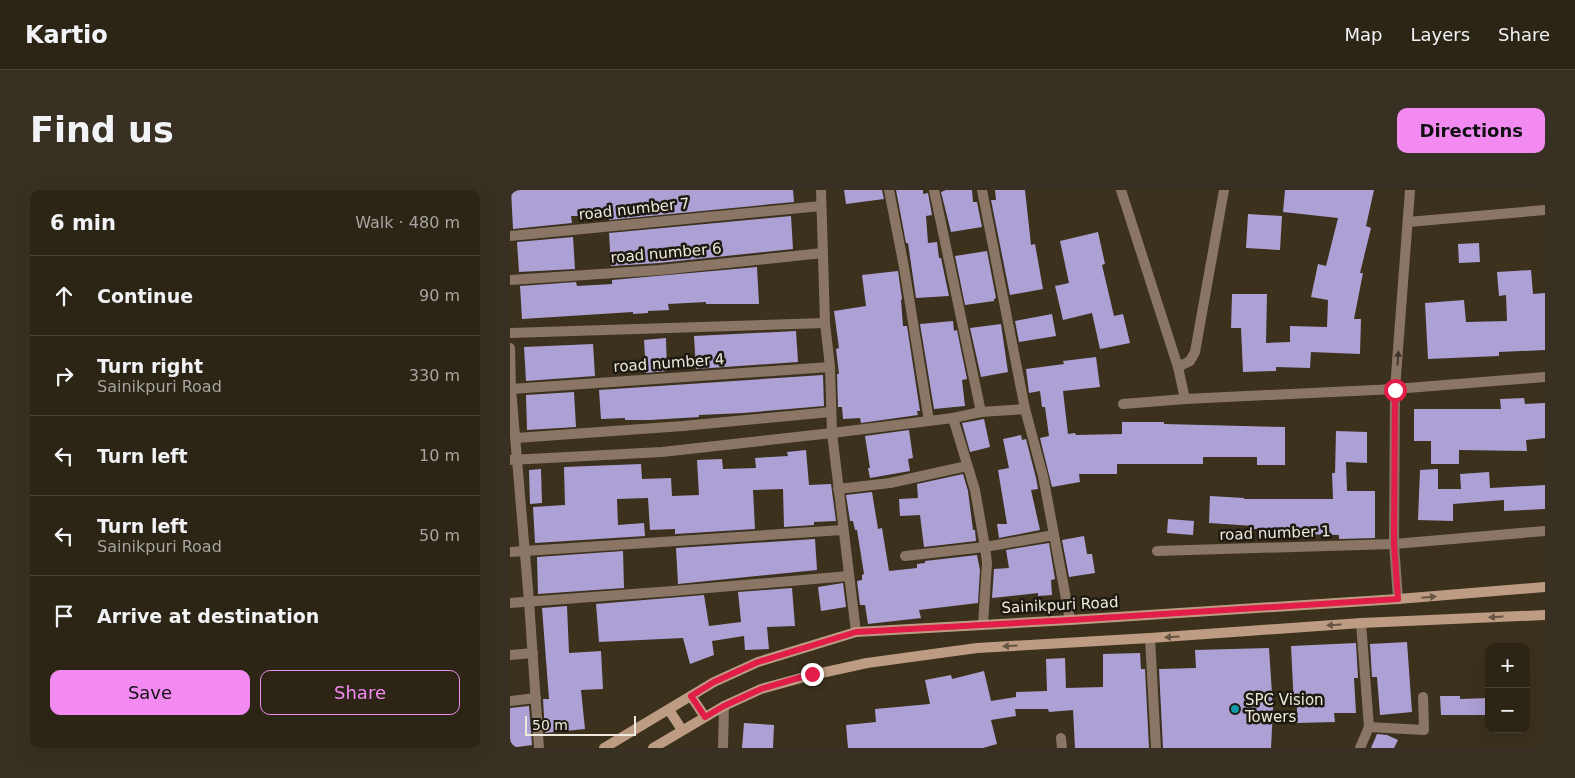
<!DOCTYPE html>
<meta charset="utf-8">
<style>
body{margin:0;font-family:"DejaVu Sans",sans-serif;background:#383123;color:#f1f3f6}
.controls{position:absolute;right:15px;bottom:15px;display:grid;overflow:hidden;border-radius:10px;box-shadow:0 5px 20px #0002}
.controls button{width:45px;height:45px;display:grid;place-items:center;padding:0;border:0;border-bottom:1px solid #484235;background:#2c2516;color:#f1f3f6;font:25px sans-serif}
.scale{position:absolute;left:15px;bottom:12px;width:111px;box-sizing:border-box;padding-left:5px;border:2px solid #efe9dd;border-top:0;font-size:14px;line-height:18px;white-space:nowrap;color:#efe9dd;-webkit-text-stroke:4px #1e1a11;paint-order:stroke}
.stop{position:absolute;width:15px;height:15px;margin:-11px;border:4px solid #e11d48;border-radius:50%;background:#fff}
.stop.end{background:#e11d48;border-color:#fff;box-shadow:0 1px 5px #0008}
.list{margin:0;padding:0;list-style:none}
h2{display:flex;justify-content:space-between;align-items:center;height:65px;margin:0;padding:0 20px;font-size:21px}
h2 small{font-size:16px;font-weight:400;color:#a6a5a1}
.list li{display:grid;grid-template-columns:32px 1fr auto;gap:15px;align-items:center;box-sizing:border-box;height:80px;padding:0 20px;border-top:1px solid #484235}
.list b{display:block;font-size:19px;white-space:nowrap}
.list p{margin:0;font-size:16px;white-space:nowrap;color:#a6a5a1}
.list em{font-size:16px;font-style:normal;color:#a6a5a1}
.actions{display:flex;gap:10px;padding:15px 20px}
.actions a{flex:1;padding:11px 0;border:1px solid #f38af2;border-radius:10px;text-align:center;font-size:18px;color:#f38af2}
.actions .main{background:#f38af2;color:#111}
.icon{flex:none;width:28px;height:28px;fill:none;stroke:currentColor;stroke-width:2;stroke-linecap:round;stroke-linejoin:round}
.map{position:relative;flex:none;width:1035px;height:558px;overflow:hidden;border-radius:10px}
header{display:flex;align-items:center;gap:30px;box-sizing:border-box;height:70px;padding:0 25px;background:#2c2516;border-bottom:1px solid #484235}
header strong{font-size:24px}
nav{display:flex;gap:28px;margin-inline-start:auto;font-size:18px}
.intro{display:flex;align-items:center;justify-content:space-between;box-sizing:border-box;height:120px;padding:0 30px}
h1{margin:0;font-size:35px}
.button{padding:12px 22px;border-radius:10px;background:#f38af2;color:#111;font-size:18px;font-weight:700}
main{display:flex;gap:30px;padding:0 30px}
aside{flex:1;background:#2c2516;border-radius:10px;box-shadow:0 5px 20px #0002}
.map>svg:first-child{display:block}
</style>
<header>
<strong>Kartio</strong>
<nav><a>Map</a><a>Layers</a><a>Share</a></nav>
</header>
<div class="intro"><h1>Find us</h1><a class="button">Directions</a></div>
<main>
<aside>
<h2>6 min<small>Walk · 480 m</small></h2>
<ul class="list">
<li><svg class="icon" aria-label="ahead" viewBox="0 0 24 24"><path d="M12 20V5M6 11l6-6 6 6"/></svg><div><b>Continue</b></div><em>90 m</em></li>
<li><svg class="icon" aria-label="right" viewBox="0 0 24 24"><path d="M7 20v-9h11M14 6l5 5-5 5"/></svg><div><b>Turn right</b><p>Sainikpuri Road</p></div><em>330 m</em></li>
<li><svg class="icon" aria-label="left" viewBox="0 0 24 24"><path d="M17 20v-9H6M10 6l-5 5 5 5"/></svg><div><b>Turn left</b></div><em>10 m</em></li>
<li><svg class="icon" aria-label="left" viewBox="0 0 24 24"><path d="M17 20v-9H6M10 6l-5 5 5 5"/></svg><div><b>Turn left</b><p>Sainikpuri Road</p></div><em>50 m</em></li>
<li><svg class="icon" aria-label="arrive" viewBox="0 0 24 24"><path d="M6 21V4h12l-3 4 3 4H6"/></svg><div><b>Arrive at destination</b></div></li>
</ul>
<div class="actions"><a class="main">Save</a><a>Share</a></div>
</aside>
<div class="map">
<svg width="1035" height="558" viewBox="0 0 1035 558">
<rect width="100%" height="100%" fill="#3b311d"/>
<g fill="#ada0d5">
<polygon points="1,0 283,0 284,12 99,30 98,26 61,26 62,33 3,39"/>
<polygon points="334,0 372,0 374,9 336,14"/>
<polygon points="386,0 413,0 413,4 418,3 422,25 416,26 418,53 427,52 429,68 431,68 439,106 406,108 398,53 396,53"/>
<polygon points="436,0 462,0 463,12 467,12 472,37 441,42 431,2"/>
<polygon points="485,0 515,0 521,55 525,54 533,99 500,105 481,10 486,10"/>
<polygon points="775,0 864,0 856,36 861,38 850,83 853,83 844,129 851,129 850,164 801,162 800,178 766,177 766,181 733,182 731,138 721,138 722,104 757,104 756,153 780,152 780,136 817,137 818,110 801,107 808,74 816,76 828,28 773,22"/>
<polygon points="738,24 772,26 770,60 736,58"/>
<polygon points="281,26 283,59 149,73 101,76 99,43"/>
<polygon points="588,42 595,74 592,75 604,126 613,124 620,153 590,159 582,123 553,130 545,96 559,93 550,51"/>
<polygon points="63,47 65,79 9,82 7,52"/>
<polygon points="969,53 970,72 949,73 948,54"/>
<polygon points="477,61 486,108 484,109 484,111 455,115 445,66"/>
<polygon points="247,77 249,114 196,114 196,112 158,114 159,120 138,121 138,123 123,124 123,122 12,129 10,96 66,92 67,96 102,94 102,90"/>
<polygon points="1021,80 1023,104 1035,103 1035,160 989,162 989,166 918,169 915,113 954,110 956,132 997,131 996,105 989,106 987,82"/>
<polygon points="388,81 392,109 391,110 393,136 397,136 410,221 407,221 408,225 351,233 350,228 333,229 332,217 328,217 327,184 329,184 326,159 329,158 324,121 356,116 352,85"/>
<polygon points="542,124 546,146 509,152 505,131"/>
<polygon points="443,131 444,141 447,140 457,189 452,190 455,216 424,219 410,134"/>
<polygon points="491,134 498,182 471,187 460,138"/>
<polygon points="286,141 288,172 186,179 184,146"/>
<polygon points="156,148 157,181 136,183 134,150"/>
<polygon points="83,154 85,186 16,191 14,157"/>
<polygon points="586,167 590,197 553,201 558,244 565,243 566,245 612,244 612,232 654,232 654,234 775,237 775,275 747,275 747,267 693,267 693,274 607,274 607,284 569,284 570,292 542,297 530,248 539,246 535,217 532,217 530,201 519,203 516,179 554,174 553,171"/>
<polygon points="313,185 314,216 233,223 189,225 189,227 140,230 115,230 115,228 91,229 89,200"/>
<polygon points="64,202 66,237 17,240 16,205"/>
<polygon points="1014,208 1015,214 1035,213 1035,248 1016,250 1017,261 949,260 949,274 921,274 921,251 904,251 904,219 991,219 990,209"/>
<polygon points="474,229 480,257 460,262 452,233"/>
<polygon points="399,240 403,268 398,269 400,281 360,288 358,278 360,278 355,246"/>
<polygon points="826,241 857,242 857,273 836,272 837,301 865,301 865,348 829,349 829,345 785,344 785,339 744,339 744,336 699,333 700,306 734,308 734,309 823,309 822,283 825,283"/>
<polygon points="511,245 512,250 516,249 526,288 528,299 521,300 530,340 489,348 487,334 497,334 488,280 499,278 493,249"/>
<polygon points="296,260 299,295 321,294 326,331 304,332 304,335 274,337 273,299 243,300 245,339 165,344 165,339 140,340 138,308 107,309 108,335 134,333 135,346 25,353 23,317 55,315 54,277 131,274 132,289 161,288 162,306 189,305 187,270 212,269 213,279 246,278 245,268 278,266 277,262"/>
<polygon points="31,279 32,313 20,314 19,280"/>
<polygon points="928,279 928,299 951,299 950,284 979,282 980,298 1035,295 1035,319 994,321 994,310 943,314 943,331 908,330 910,280"/>
<polygon points="453,284 458,301 463,340 465,340 466,351 414,357 410,325 390,326 389,309 408,308 407,294"/>
<polygon points="362,302 368,339 372,338 379,381 407,378 407,374 415,373 415,371 467,365 470,380 468,413 409,420 411,428 358,434 355,415 350,415 347,391 352,390 352,385 354,384 347,340 345,340 343,331 340,331 336,305"/>
<polygon points="658,329 684,331 683,345 657,343"/>
<polygon points="574,346 577,364 582,364 585,383 559,387 552,350"/>
<polygon points="305,349 307,380 168,394 166,358"/>
<polygon points="539,353 545,389 541,390 542,405 528,406 528,403 482,408 484,379 499,378 496,360"/>
<polygon points="113,361 114,398 28,404 27,367"/>
<polygon points="333,393 336,417 311,421 308,397"/>
<polygon points="282,398 285,436 257,437 259,459 235,460 234,446 202,451 204,465 180,474 173,448 89,452 86,414 194,405 199,436 231,432 228,402"/>
<polygon points="57,416 59,463 91,461 93,499 71,500 75,539 35,543 33,509 39,509 32,418"/>
<polygon points="897,452 902,522 870,525 867,487 862,487 860,454"/>
<polygon points="846,453 848,488 844,488 846,523 824,523 825,532 787,533 787,517 784,517 781,456"/>
<polygon points="759,458 763,519 761,558 653,558 649,479 686,478 685,460"/>
<polygon points="630,463 631,479 635,479 639,558 565,558 563,520 539,522 538,519 505,519 506,526 481,530 487,554 473,558 338,558 336,535 366,532 365,519 420,514 415,490 441,485 442,489 474,481 481,511 506,507 506,502 537,501 536,469 555,468 556,498 593,497 593,464"/>
<polygon points="930,506 950,506 950,509 979,508 979,525 931,525"/>
<polygon points="19,516 22,555 0,558 0,518"/>
<polygon points="234,533 264,535 263,558 232,558"/>
<polygon points="867,544 877,545 888,550 884,558 861,558"/>
</g>
<g fill="none" stroke-linecap="round" stroke-linejoin="round">
<g stroke="#8b7666" stroke-width="10">
<polyline points="311,0 315,133 320,177 322,243 346,442"/>
<polyline points="379,0 394,77 419,231"/>
<polyline points="424,0 471,222"/>
<polyline points="472,0 515,219 533,286 560,430"/>
<polyline points="611,0 668,177 675,209"/>
<polyline points="898,32 1035,20"/>
<polyline points="0,46 311,16"/>
<polyline points="0,90 150,80 313,63"/>
<polyline points="0,143 315,133"/>
<polyline points="0,158 1,199 19,411 29,558"/>
<polyline points="668,177 680,171 685,162 714,0"/>
<polyline points="1,199 320,177"/>
<polyline points="613,214 675,209 885,199 1035,187"/>
<polyline points="443,228 465,300 475,357 477,373 473,434"/>
<polyline points="6,248 173,236 321,222"/>
<polyline points="0,270 152,262 322,243 443,228 471,222 515,219"/>
<polyline points="328,299 380,293 457,276"/>
<polyline points="647,361 884,354 1035,341"/>
<polyline points="0,362 333,340"/>
<polyline points="395,366 475,357 544,345"/>
<polyline points="888,409 884,354 885,199 900,0"/>
<polyline points="0,413 163,401 339,386"/>
<polyline points="640,448 646,558"/>
<polyline points="0,465 23,463"/>
<polyline points="0,511 26,508"/>
<polyline points="859,537 914,540 913,507"/>
<polyline points="551,548 552,558"/>
<polyline points="213,558 214,516"/>
<polyline points="850,558 859,537 851,433"/>
</g>
<g stroke="#bd9c83" stroke-width="10">
<polyline points="181,506 195,527"/>
<polyline points="159,520 172,540"/>
<polyline points="94,558 204,492 248,472 346,442 560,430 888,409 1035,397"/>
<polyline points="143,558 214,516 251,499 302,485 357,473 467,458 640,448 851,433 1035,425"/>
</g>
</g>
<defs><path id="oneway-solid" d="M-6-.8H1V-3.2L6.5 0L1 3.2V.8H-6Z" transform="scale(1.25)"/></defs>
<use fill="#3f362b" href="#oneway-solid" transform="translate(888 168) rotate(-86)"/>
<g fill="#665444">
<use href="#oneway-solid" transform="translate(919 407) rotate(-5)"/>
<use href="#oneway-solid" transform="translate(986 427) rotate(177)"/>
<use href="#oneway-solid" transform="translate(824 435) rotate(176)"/>
<use href="#oneway-solid" transform="translate(662 447) rotate(176)"/>
<use href="#oneway-solid" transform="translate(500 456) rotate(177)"/>
</g>
<g fill="none" stroke-linecap="round" stroke-linejoin="round">
<polyline stroke="#e11d48" stroke-width="6" points="302,484 251,499 214,516 195,527 181,506 204,492 248,472 346,442 560,430 888,409 884,354 885,200"/>
</g>
<circle fill="#0f9aa8" stroke="#1e1a11" stroke-width="2" cx="725" cy="519" r="5"/>
<g text-anchor="middle" dominant-baseline="central" stroke-width="5" stroke-linejoin="round" paint-order="stroke">
<g font-size="15" fill="#efe9dd" stroke="#1e1a11">
<text transform="translate(124 19) rotate(-6)">road number 7</text>
<text transform="translate(156 63) rotate(-5)">road number 6</text>
<text transform="translate(159 173) rotate(-4)">road number 4</text>
<text transform="translate(765 343) rotate(-2)">road number 1</text>
<text transform="translate(550 415) rotate(-3)">Sainikpuri Road</text>
</g>
<g font-size="15" fill="#efe9dd" stroke="#1e1a11" text-anchor="start">
<text x="735" y="510">SPC Vision<tspan x="735" dy="17">Towers</tspan></text>
</g>
</g>
</svg>
<div class="controls">
<button>+</button>
<button>−</button>
</div>
<div class="scale">50 m</div>
<div class="stop" style="left:885px;top:200px"></div>
<div class="stop end" style="left:302px;top:484px"></div>
</div>
</main>
